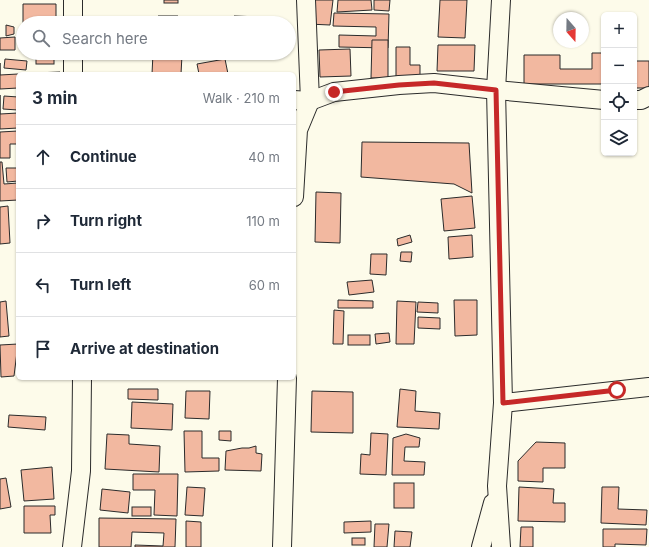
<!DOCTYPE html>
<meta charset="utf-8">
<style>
body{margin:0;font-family:Inter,sans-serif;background:#f6f6f7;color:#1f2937}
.controls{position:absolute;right:12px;top:12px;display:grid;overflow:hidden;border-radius:6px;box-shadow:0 1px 3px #0004}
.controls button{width:36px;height:36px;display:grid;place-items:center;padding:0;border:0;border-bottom:1px solid #e0e1e3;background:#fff;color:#1f2937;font:20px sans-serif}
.compass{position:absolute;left:553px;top:12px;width:36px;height:36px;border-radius:50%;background:#fff;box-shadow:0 1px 3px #0004;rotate:160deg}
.stop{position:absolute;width:12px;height:12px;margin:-9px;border:3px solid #c62828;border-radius:50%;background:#fff}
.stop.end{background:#c62828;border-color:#fff;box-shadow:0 1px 4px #0008}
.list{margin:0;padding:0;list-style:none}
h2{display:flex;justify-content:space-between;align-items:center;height:52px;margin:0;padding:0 16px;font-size:17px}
h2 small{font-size:13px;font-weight:400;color:#747a83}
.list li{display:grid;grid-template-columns:26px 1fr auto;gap:12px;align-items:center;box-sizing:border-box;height:64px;padding:0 16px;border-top:1px solid #e0e1e3}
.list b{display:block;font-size:15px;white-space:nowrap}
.list em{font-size:13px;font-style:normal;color:#747a83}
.icon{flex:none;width:22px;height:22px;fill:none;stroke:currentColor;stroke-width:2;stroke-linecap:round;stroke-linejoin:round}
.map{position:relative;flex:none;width:649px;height:547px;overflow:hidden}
.search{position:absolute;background:#fff;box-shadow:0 1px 3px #0004;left:16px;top:16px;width:280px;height:44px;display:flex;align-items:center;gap:10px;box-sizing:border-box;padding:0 14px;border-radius:22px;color:#747a83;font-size:15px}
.panel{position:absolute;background:#fff;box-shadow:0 1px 3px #0004;left:16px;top:72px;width:280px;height:308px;border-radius:6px}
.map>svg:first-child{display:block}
</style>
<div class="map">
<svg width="649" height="547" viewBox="0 0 649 547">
<rect width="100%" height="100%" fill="#fdfbea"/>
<g fill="#f2b8a0" stroke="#2b2b2b">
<rect x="164" y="0" width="14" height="3"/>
<polygon points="310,0 333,0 330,25 308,24"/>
<polygon points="338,0 371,0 372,10 337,12"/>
<polygon points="374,0 390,0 389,11 374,10"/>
<polygon points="440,0 467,0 465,38 438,37"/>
<polygon points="23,4 56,4 56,23 23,23 23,35"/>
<polygon points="334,13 389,14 388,48 339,47 339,35 376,36 376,27 333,26"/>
<polygon points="158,16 178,16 179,23 158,23"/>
<polygon points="234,16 260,17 260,23 234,23"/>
<polygon points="101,18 153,23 100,23"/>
<polygon points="6,25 14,27 14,34 6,36"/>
<polygon points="15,37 15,50 0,50 0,38"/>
<polygon points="372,40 388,40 388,78 371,78"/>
<polygon points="438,45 475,45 474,71 437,71"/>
<polygon points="396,47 410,47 410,65 420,65 420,79 396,79"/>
<polygon points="350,49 351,76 320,77 319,50"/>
<rect x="36" y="53" width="18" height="11"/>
<polygon points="153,53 182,55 181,74 152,74"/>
<polygon points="592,53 604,53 604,84 524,84 524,55 560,55 560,69 592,69"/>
<polygon points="5,59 27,61 26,70 4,68"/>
<polygon points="225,59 228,74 199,74 197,64"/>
<rect x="634" y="61" width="15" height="27"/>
<polygon points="0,63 0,75 18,74 18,88 0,89"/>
<polygon points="60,72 60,74 35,74 35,73"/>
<polygon points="0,95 0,114 18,113 18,128 0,129"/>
<polygon points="4,96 18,97 18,110 3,109"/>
<polygon points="18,131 18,144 10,144 10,158 0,158 0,132"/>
<polygon points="362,142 469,143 472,193 454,184 361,177"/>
<polygon points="0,162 2,162 4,184 18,183 18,200 0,201"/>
<polygon points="6,168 18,168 18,181 7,182"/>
<polygon points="316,192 341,193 340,243 315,242"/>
<polygon points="472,196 475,228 444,231 441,199"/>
<polygon points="8,206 10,243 0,244 0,207"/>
<polygon points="410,235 412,242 398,246 397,239"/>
<polygon points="472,235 473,257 449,259 448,237"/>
<polygon points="401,252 412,252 411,262 400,261"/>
<polygon points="371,254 387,254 386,275 370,274"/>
<polygon points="372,280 374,292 349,295 347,282"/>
<polygon points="338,300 373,301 373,308 338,308"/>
<polygon points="454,300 477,300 477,335 455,336"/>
<polygon points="6,301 9,336 0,337 0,302"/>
<polygon points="397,301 416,302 414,344 396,344"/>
<polygon points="418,302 438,303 438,313 417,312"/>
<polygon points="334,310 344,311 343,344 333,344"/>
<polygon points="418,317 440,318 440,329 418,328"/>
<polygon points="389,333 390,342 376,344 375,334"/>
<rect x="348" y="335" width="22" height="10"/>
<polygon points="18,344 14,376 1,377 0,345"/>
<polygon points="128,389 158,389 158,400 128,399"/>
<polygon points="400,389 416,391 415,411 440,413 439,429 397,427"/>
<polygon points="186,391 210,391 209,419 185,418"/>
<polygon points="312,391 353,392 353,433 311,432"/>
<polygon points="132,402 173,404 172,430 131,428"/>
<polygon points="9,415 46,417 45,430 8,427"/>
<polygon points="184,431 202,431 202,458 219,458 219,471 185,472"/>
<polygon points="219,431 231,431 231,441 219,440"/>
<polygon points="371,433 388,434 386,475 360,474 361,454 370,455"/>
<polygon points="107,434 129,435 129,444 160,446 159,472 105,469"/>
<polygon points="406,434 420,438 419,447 405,447 404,461 425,462 424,475 392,475 393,438"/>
<polygon points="536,442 565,443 565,468 543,468 543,482 518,481 518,461"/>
<polygon points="256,446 256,453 262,454 261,471 225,470 226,451 242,448 249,448"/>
<polygon points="52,467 54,499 24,501 21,470"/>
<polygon points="133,474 178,474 177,516 154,515 155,490 133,490"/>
<polygon points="6,478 11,507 0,509 0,479"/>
<rect x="394" y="483" width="20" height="25"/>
<polygon points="187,487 205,488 203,516 185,515"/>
<polygon points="519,487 554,489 553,503 565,503 565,522 518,521"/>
<polygon points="602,487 619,487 618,509 647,510 646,525 601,523"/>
<polygon points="102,489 130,492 128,513 100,510"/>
<polygon points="24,506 55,506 55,515 50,515 51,533 24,533"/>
<rect x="132" y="507" width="19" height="9"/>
<polygon points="99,518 176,519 175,547 135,547 135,545 163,546 164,533 132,532 131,547 99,547"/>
<polygon points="186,521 201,522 201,547 186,547"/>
<polygon points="371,521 371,532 344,533 344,522"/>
<polygon points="375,524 389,524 387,547 374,547"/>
<polygon points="521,527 533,527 533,547 520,547"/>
<polygon points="603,529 647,529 646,545 615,544 615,547 603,547"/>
<polygon points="395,531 412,532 410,547 394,547"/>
<rect x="352" y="538" width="13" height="7"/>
</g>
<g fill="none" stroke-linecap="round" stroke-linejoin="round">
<defs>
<g id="street">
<polyline points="501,0 496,90 503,403 497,486 501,547"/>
<polyline points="73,23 73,0"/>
<polyline points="73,74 73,53"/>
<polyline points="294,100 310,101 334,92 399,85 434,83 496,90 604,100"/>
<polyline points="634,100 641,100 649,96"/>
<polyline points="294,197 298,130 310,101 306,0"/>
<polyline points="503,403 649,387"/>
<polyline points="72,547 81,471 82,378"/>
<polyline points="282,547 287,378"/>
<polyline points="481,547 493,503"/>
</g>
</defs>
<use href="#street" stroke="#2b2b2b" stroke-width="20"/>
<use href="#street" stroke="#fdfbea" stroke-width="18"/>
</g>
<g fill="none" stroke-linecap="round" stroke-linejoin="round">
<polyline stroke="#c62828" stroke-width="5" points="334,92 399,85 434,83 496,90 503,403 617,390"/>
</g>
</svg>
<div class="controls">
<button>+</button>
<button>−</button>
<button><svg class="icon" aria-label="locate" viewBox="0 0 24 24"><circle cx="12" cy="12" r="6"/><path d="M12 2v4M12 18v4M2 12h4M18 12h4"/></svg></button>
<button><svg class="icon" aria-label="layers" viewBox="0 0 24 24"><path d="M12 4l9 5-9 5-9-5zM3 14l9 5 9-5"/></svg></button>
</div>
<svg class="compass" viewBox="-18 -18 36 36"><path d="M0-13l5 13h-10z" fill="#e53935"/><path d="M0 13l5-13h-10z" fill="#747a83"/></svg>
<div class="stop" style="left:617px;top:390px"></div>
<div class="stop end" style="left:334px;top:92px"></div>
<div class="search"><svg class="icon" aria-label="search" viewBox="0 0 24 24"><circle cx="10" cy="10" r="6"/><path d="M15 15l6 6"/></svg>Search here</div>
<section class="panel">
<h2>3 min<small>Walk · 210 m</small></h2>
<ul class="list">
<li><svg class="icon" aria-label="ahead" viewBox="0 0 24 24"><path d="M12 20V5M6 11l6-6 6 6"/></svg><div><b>Continue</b></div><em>40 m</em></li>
<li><svg class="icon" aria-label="right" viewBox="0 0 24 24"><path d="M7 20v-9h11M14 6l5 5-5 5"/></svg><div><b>Turn right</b></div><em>110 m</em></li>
<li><svg class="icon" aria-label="left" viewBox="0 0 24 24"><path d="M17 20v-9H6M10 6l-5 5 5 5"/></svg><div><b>Turn left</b></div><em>60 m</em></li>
<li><svg class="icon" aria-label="arrive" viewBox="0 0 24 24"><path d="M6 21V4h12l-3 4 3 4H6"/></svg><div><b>Arrive at destination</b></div></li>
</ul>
</section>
</div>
